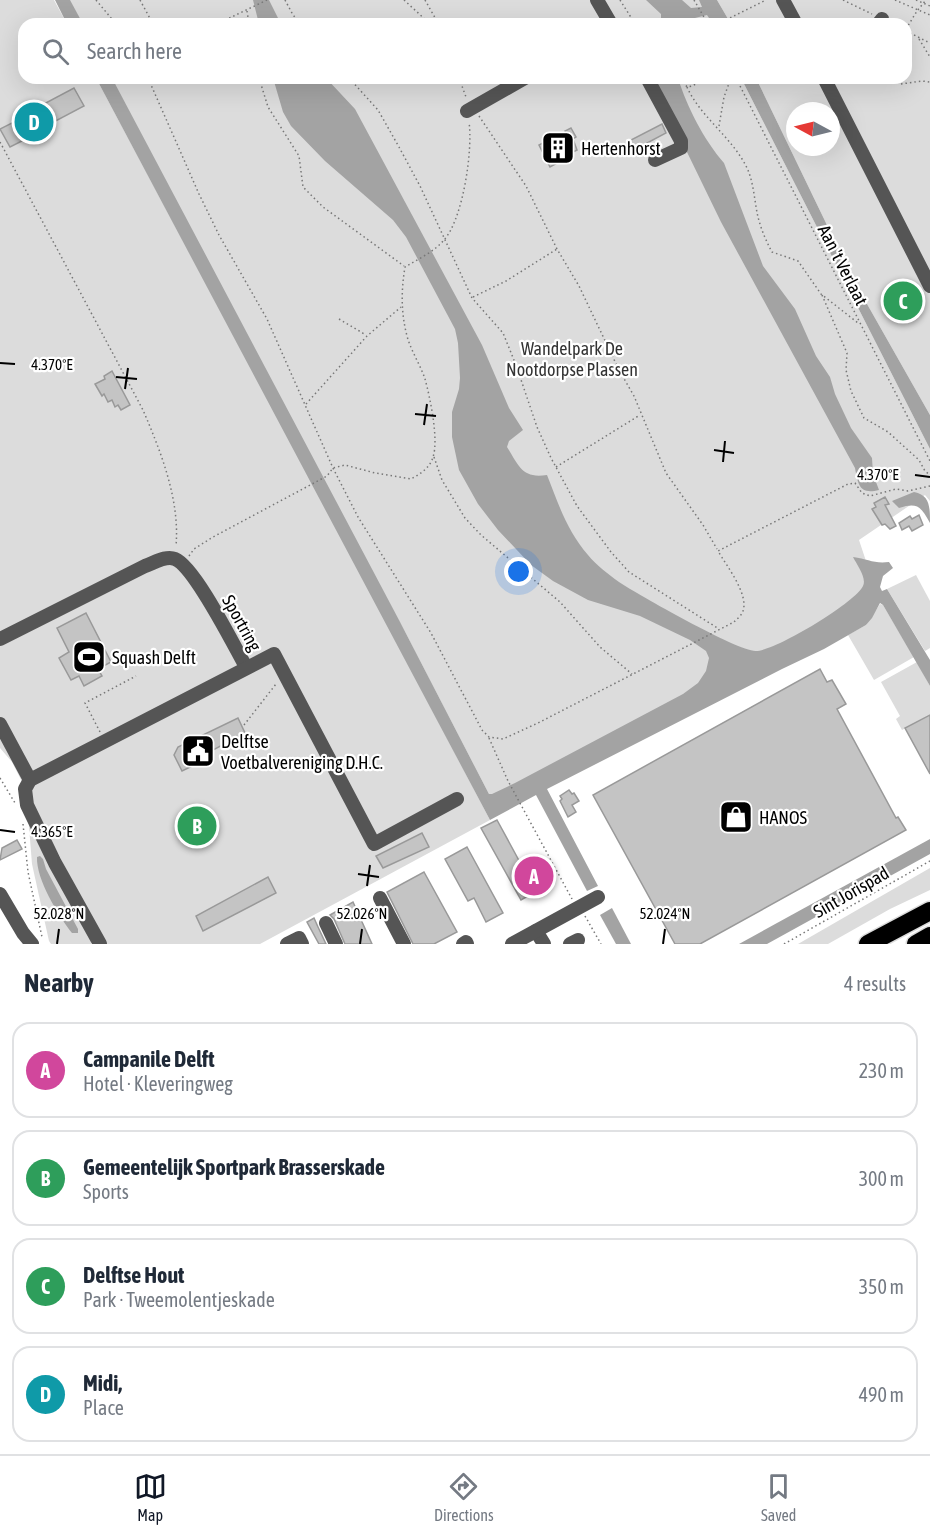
<!DOCTYPE html>
<meta charset="utf-8">
<style>
body{margin:0;font-family:"Asap Condensed",sans-serif;background:#f2f2f3;color:#1f2937}
.compass{position:absolute;left:786px;top:102px;width:54px;height:54px;border-radius:50%;background:#fff;box-shadow:0 6px 24px #0002;rotate:277deg}
.you{position:absolute;left:519px;top:572px;width:21px;height:21px;margin:-15px;border:4px solid #fff;border-radius:50%;background:#1a73e8;box-shadow:0 0 0 9px #1a73e833}
.badge{display:grid;place-items:center;width:39px;height:39px;border-radius:50%;background:#111827;color:#fff;font-size:20px;font-weight:700}
.pin{position:absolute;translate:-50% -50%;border:3px solid #fff;box-shadow:0 2px 6px #0006}
.list{margin:0;padding:0;list-style:none}
h2{display:flex;justify-content:space-between;align-items:center;height:78px;margin:0;padding:0 24px;font-size:26px}
h2 small{font-size:20px;font-weight:400;color:#747a83}
.list li{display:grid;grid-template-columns:39px 1fr auto;gap:18px;align-items:center;box-sizing:border-box;height:96px;margin:0 12px 12px;padding:0 12px;border:2px solid #e0e1e3;border-radius:18px}
.list b{display:block;font-size:22px;white-space:nowrap}
.list p{margin:0;font-size:20px;white-space:nowrap;color:#747a83}
.list em{font-size:20px;font-style:normal;color:#747a83}
.icon{flex:none;width:33px;height:33px;fill:none;stroke:currentColor;stroke-width:2;stroke-linecap:round;stroke-linejoin:round}
.map{position:relative;flex:none;width:930px;height:944px;overflow:hidden}
.search{position:absolute;background:#fff;box-shadow:0 6px 24px #0002;left:18px;right:18px;top:18px;height:66px;display:flex;align-items:center;gap:15px;box-sizing:border-box;padding:0 21px;border-radius:18px;color:#747a83;font-size:22px}
.sheet{height:510px;background:#fff}
nav{display:flex;justify-content:space-around;align-items:center;box-sizing:border-box;height:84px;border-top:2px solid #e0e1e3;background:#fff;font-size:16px;color:#747a83}
nav a{display:grid;justify-items:center;gap:3px}
nav .on{color:#111827}
.map>svg:first-child{display:block}
</style>
<div class="map">
<svg width="930" height="944" viewBox="0 0 930 944">
<rect width="100%" height="100%" fill="#fff"/>
<g fill="#dcdcdc" fill-rule="evenodd">
<polygon points="0,0 54,0 67,24 24,24 24,78 96,78 339,533 490,820 260,944 104,944 12,762 0,748"/>
<polygon points="67,0 701,0 713,24 80,24"/>
<path d="M 717,0 L 930,0 L 930,415 L 854,281 L 756,78 L 906,78 L 906,24 L 731,24 ZM 795,111 L 831,111 L 831,147 L 795,147 Z"/>
<polygon points="108,78 741,78 930,449 930,501 925,495 859,540 872,579 859,616 499,803 492,794 489,794 405,632"/>
<polygon points="916,575 930,601 930,648 925,651 887,589"/>
<polygon points="880,604 883,605 914,657 874,680 848,635 866,625"/>
<polygon points="917,662 930,686 930,715 902,730 896,719 900,716 881,682"/>
<polygon points="28,814 91,937 91,944 51,944 49,941 32,864"/>
<polygon points="930,868 930,890 890,909 828,944 798,944"/>
</g>
<g fill="#a3a3a3">
<polygon points="55,0 70,0 83,24 67,24"/>
<polygon points="253,0 269,0 281,24 259,24"/>
<polygon points="646,0 682,0 691,8 702,7 699,0 717,0 731,24 713,24 707,15 687,20 682,24 661,24 661,14"/>
<path d="M 96,78 L 112,78 L 399,620 L 489,794 L 492,794 L 515,783 L 683,694 L 698,683 L 706,671 L 709,658 L 706,651 L 690,640 L 640,616 L 588,600 L 553,581 L 531,565 L 498,530 L 478,504 L 459,470 L 452,437 L 452,412 L 459,389 L 460,378 L 458,343 L 455,329 L 406,237 L 393,220 L 325,161 L 291,126 L 283,112 L 273,78 L 326,78 L 355,109 L 482,345 L 509,408 L 523,430 L 509,441 L 507,447 C 519,466 522,479 547,475 C 558,503 567,531 588,555 C 596,565 608,574 619,582 C 637,594 739,652 756,651 C 775,651 855,603 863,586 C 867,578 857,565 853,557 C 868,559 874,564 889,562 L 893,568 L 883,576 L 880,587 L 882,591 L 887,589 L 930,660 L 930,686 L 883,605 L 880,603 L 872,618 L 866,625 L 824,649 L 782,669 L 547,789 L 598,886 L 587,891 L 536,795 L 490,820 Z"/>
<path d="M 651,78 L 678,78 C 687,107 704,140 724,163 L 763,266 L 795,309 L 816,356 L 830,377 L 835,394 L 851,428 L 872,458 L 873,474 L 879,490 C 859,495 858,484 855,468 L 721,222 Z"/>
<polygon points="741,78 756,78 854,281 930,415 930,449"/>
<path d="M 914,492 C 930,495 930,507 930,523 C 921,507 918,502 899,508 L 892,501 Z"/>
<polygon points="930,839 930,854 767,944 739,944"/>
<path d="M 40,856 L 43,859 L 46,869 L 78,929 L 78,933 L 72,933 C 58,915 36,879 37,857 Z"/>
<polygon points="612,908 631,944 616,944 600,915"/>
</g>
<g fill="#c4c4c4" stroke="#999" stroke-width="1.5">
<polygon points="74,88 84,106 27,136 28,138 10,147 0,129 24,117 23,115"/>
<polygon points="662,124 666,133 634,150 629,141"/>
<polygon points="571,128 576,137 573,139 577,150 560,158 561,161 550,167 539,145 550,139 551,141 566,133 565,131"/>
<polygon points="112,371 130,405 121,410 118,405 115,407 112,400 108,402 104,394 102,396 95,384 105,379 104,376"/>
<polygon points="885,497 889,504 885,505 896,526 890,529 885,524 882,525 872,509 876,507 874,503"/>
<polygon points="919,515 923,525 912,531 909,526 902,530 899,523 910,516 912,519"/>
<polygon points="86,613 111,662 98,669 102,676 84,686 79,676 71,680 59,658 69,652 57,628"/>
<polygon points="820,669 827,682 832,680 846,704 837,709 896,818 898,817 906,830 700,944 675,944 593,795"/>
<polygon points="930,715 930,774 905,728"/>
<polygon points="238,718 245,733 211,751 213,756 182,771 174,755 178,747"/>
<polygon points="569,790 572,794 574,793 579,801 572,805 576,812 568,817 560,801 562,799 560,796"/>
<polygon points="497,820 522,866 530,862 544,887 521,900 481,828"/>
<polygon points="422,833 429,847 383,868 376,856"/>
<polygon points="17,840 22,849 0,860 2,848"/>
<polygon points="467,847 503,913 486,922 474,898 468,901 445,859"/>
<polygon points="424,872 457,932 434,944 413,944 387,892"/>
<polygon points="268,877 276,893 203,931 196,916"/>
<polygon points="353,902 372,944 345,944 334,919 330,915"/>
<polygon points="314,918 318,927 326,944 319,944 307,922"/>
</g>
<g fill="none" stroke-linecap="round" stroke-linejoin="round">
<defs>
<g id="highway">
<polyline points="868,944 930,911"/>
<polyline points="916,944 930,936"/>
</g>
</defs>
<use href="#highway" stroke="#dbdbdb" stroke-width="21"/>
<g stroke="#777" stroke-width="1.5" stroke-dasharray="1.5 3" stroke-linecap="butt">
<polyline points="96,0 116,24"/>
<polyline points="140,0 153,24"/>
<polyline points="285,0 293,15 301,24"/>
<polyline points="404,0 428,22 438,23"/>
<polyline points="425,0 438,23"/>
<polyline points="620,0 632,19"/>
<polyline points="694,0 708,24"/>
<polyline points="843,0 872,14"/>
<polyline points="895,0 930,15"/>
<polyline points="916,0 930,6"/>
<polyline points="247,11 249,24"/>
<polyline points="217,24 267,0"/>
<polyline points="623,24 632,19 639,24"/>
<polyline points="718,24 766,0"/>
<polyline points="906,29 917,11 926,0"/>
<polyline points="906,31 930,43"/>
<polyline points="919,39 930,57"/>
<path d="M 148,78 L 199,194 L 219,235 L 267,319 L 333,468 L 358,517 L 431,633 L 482,730 L 489,737 L 503,739 L 538,723 L 734,622 C 737,619 742,615 743,611 C 749,594 726,565 718,551 L 848,484 L 855,483 L 862,493 L 870,496 L 896,489 L 908,491 L 930,486"/>
<polyline points="259,78 268,107 299,156 303,187 323,207 404,266"/>
<polyline points="349,78 378,110 399,147 420,186 472,298 503,333 516,365 537,427 551,458 577,506 611,552 629,572 719,629"/>
<polyline points="459,78 466,97"/>
<polyline points="681,78 687,87 692,86 707,78"/>
<polyline points="736,78 930,461"/>
<polyline points="901,84 922,81 930,82"/>
<path d="M 687,87 C 700,116 729,135 745,164 C 754,180 754,200 758,217 C 761,229 766,241 772,252 L 798,261 L 821,294 L 858,323"/>
<polyline points="479,116 526,186 557,249 579,286 619,370 634,396 666,473 703,525 717,549"/>
<polyline points="719,126 724,97 731,78"/>
<path d="M 0,142 L 143,410 C 161,452 180,500 176,546"/>
<polyline points="822,295 847,353 846,370 851,391 864,418 888,432 919,460 925,471 930,475"/>
<polyline points="473,297 506,281 557,249"/>
<polyline points="339,319 366,335"/>
<polyline points="306,404 367,336 401,307"/>
<polyline points="434,457 442,480 465,518 481,535 560,602 600,647 632,674"/>
<polyline points="556,467 640,415"/>
<path d="M 189,556 L 194,549 L 213,537 L 327,476 L 333,468 L 345,465 L 375,473 L 411,479 C 420,474 430,468 433,457 C 439,440 430,397 425,379 C 420,364 411,351 407,336 C 401,313 401,291 405,267 C 418,259 434,252 444,240 C 463,219 473,150 469,122"/>
<polyline points="244,725 276,684"/>
<polyline points="100,732 85,703 136,676"/>
<polyline points="489,738 508,781 572,899"/>
<polyline points="0,778 15,803"/>
<polyline points="23,824 28,872 42,937"/>
<polyline points="585,916 601,944"/>
<polyline points="784,944 930,861"/>
</g>
<g stroke="#555" stroke-width="14">
<polyline points="597,0 611,24"/>
<polyline points="783,0 796,24"/>
<polyline points="878,24 882,19"/>
<polyline points="647,78 681,141 681,148 655,160"/>
<polyline points="824,78 930,286"/>
<polyline points="467,111 525,78"/>
<path d="M 0,639 L 145,566 C 154,563 166,555 175,559 C 195,567 234,646 246,667"/>
<polyline points="0,724 30,780"/>
<polyline points="0,894 23,933 32,944"/>
<polyline points="380,898 404,944"/>
<polyline points="326,923 336,944"/>
<polyline points="536,931 544,944"/>
<polyline points="100,944 55,863 27,805 25,789 30,780 274,654 374,844 457,799"/>
<polyline points="287,944 299,938 302,944"/>
<polyline points="463,944 466,942 467,944"/>
<polyline points="512,944 598,897"/>
<polyline points="570,944 578,940"/>
</g>
<use href="#highway" stroke="#000" stroke-width="18"/>
</g>
<path fill="none" stroke="#000" stroke-width="2" d="M 0,363 L 15,364M 116,377 L 137,379M 125,389 L 128,368M 415,414 L 436,416M 424,425 L 427,404M 714,450 L 734,453M 723,462 L 725,441M 915,475 L 930,477M 0,830 L 15,832M 358,874 L 379,877M 367,886 L 370,865M 57,944 L 59,929M 360,944 L 362,929M 663,944 L 665,929"/>
<defs>
<symbol id="building-square" viewBox="-11 -11 22 22"><rect x="-9" y="-9" width="18" height="18" rx="4" fill="#000" stroke="#fff"/><path d="M-4-6H4V6H1V3H-1V6H-4ZM-2.5-4.3h1.7v1.8h-1.7ZM.8-4.3h1.7v1.8H.8ZM-2.5-1h1.7V.8h-1.7ZM.8-1h1.7V.8H.8Z" fill="#fff"/></symbol>
<symbol id="stadium-square" viewBox="-11 -11 22 22"><rect x="-9" y="-9" width="18" height="18" rx="4" fill="#000" stroke="#fff"/><path d="M0-5a6.5 5 0 1 0 0 10a6.5 5 0 1 0 0-10ZM-3.5-1.8h7v3.6h-7Z" fill="#fff"/></symbol>
<symbol id="civic-square" viewBox="-11 -11 22 22"><rect x="-9" y="-9" width="18" height="18" rx="4" fill="#000" stroke="#fff"/><path d="M-.6-6.5H3V-4.5H.6V-3L4-1V1h2V6H-6V1h2V-1L-.6-3ZM-1.2 2.5V6h2.4V2.5Z" fill="#fff"/></symbol>
<symbol id="shop-square" viewBox="-11 -11 22 22"><rect x="-9" y="-9" width="18" height="18" rx="4" fill="#000" stroke="#fff"/><path d="M-5-2.5h2.3a2.7 3.5 0 0 1 5.4 0H5L5.5 6h-11ZM-1.5-2.5h3a1.5 2.3 0 0 0-3 0Z" fill="#fff"/></symbol>
</defs>
<g fill-rule="evenodd">
<use href="#building-square" x="539" y="129" width="38" height="38"/>
<use href="#stadium-square" x="70" y="638" width="38" height="38"/>
<use href="#civic-square" x="179" y="732" width="38" height="38"/>
<use href="#shop-square" x="717" y="798" width="38" height="38"/>
</g>
<g text-anchor="middle" dominant-baseline="central" stroke-width="4.5" stroke-linejoin="round" paint-order="stroke">
<g font-size="18" fill="#000" stroke="#fff" text-anchor="start">
<text x="581" y="148">Hertenhorst</text>
<text x="112" y="657">Squash Delft</text>
<text x="221" y="741">Delftse<tspan x="221" dy="21">Voetbalvereniging D.H.C.</tspan></text>
<text x="759" y="817">HANOS</text>
</g>
<g font-size="18" fill="#000" stroke="#fff">
<text transform="translate(843 265) rotate(63)">Aan 't Verlaat</text>
<text transform="translate(242 623) rotate(61)">Sportring</text>
<text transform="translate(851 892) rotate(-30)">Sint Jorispad</text>
</g>
<g font-size="18" fill="#333" stroke="#fff">
<text x="572" y="348">Wandelpark De<tspan x="572" dy="21">Nootdorpse Plassen</tspan></text>
</g>
</g>
<g font-size="15" text-anchor="middle" fill="#000" stroke="#fff" stroke-width="4.5" stroke-linejoin="round" paint-order="stroke">
<text x="52" y="370">4.370°E</text>
<text x="878" y="480">4.370°E</text>
<text x="52" y="837">4.365°E</text>
<text x="59" y="919">52.028°N</text>
<text x="362" y="919">52.026°N</text>
<text x="665" y="919">52.024°N</text>
</g>
</svg>
<svg class="compass" viewBox="-18 -18 36 36"><path d="M0-13l5 13h-10z" fill="#e53935"/><path d="M0 13l5-13h-10z" fill="#747a83"/></svg>
<div class="you"></div>
<div class="pin badge" style="left:534px;top:876px;background:#d1479c">A</div>
<div class="pin badge" style="left:197px;top:826px;background:#2e9e5b">B</div>
<div class="pin badge" style="left:903px;top:301px;background:#2e9e5b">C</div>
<div class="pin badge" style="left:34px;top:122px;background:#0f9aa8">D</div>
<div class="search"><svg class="icon" aria-label="search" viewBox="0 0 24 24"><circle cx="10" cy="10" r="6"/><path d="M15 15l6 6"/></svg>Search here</div>
</div>
<section class="sheet">
<h2>Nearby<small>4 results</small></h2>
<ul class="list">
<li><span class="badge" style="background:#d1479c">A</span><div><b>Campanile Delft</b><p>Hotel · Kleveringweg</p></div><em>230 m</em></li>
<li><span class="badge" style="background:#2e9e5b">B</span><div><b>Gemeentelijk Sportpark Brasserskade</b><p>Sports</p></div><em>300 m</em></li>
<li><span class="badge" style="background:#2e9e5b">C</span><div><b>Delftse Hout</b><p>Park · Tweemolentjeskade</p></div><em>350 m</em></li>
<li><span class="badge" style="background:#0f9aa8">D</span><div><b>Midi,</b><p>Place</p></div><em>490 m</em></li>
</ul>
</section>
<nav>
<a class="on"><svg class="icon" aria-label="map" viewBox="0 0 24 24"><path d="M3 6l6-2 6 2 6-2v14l-6 2-6-2-6 2zM9 4v14M15 6v14"/></svg>Map</a>
<a><svg class="icon" aria-label="directions" viewBox="0 0 24 24"><path d="M12 3l9 9-9 9-9-9zM9 14v-3h6M13 9l2 2-2 2"/></svg>Directions</a>
<a><svg class="icon" aria-label="saved" viewBox="0 0 24 24"><path d="M7 4h10v16l-5-4-5 4z"/></svg>Saved</a>
</nav>
